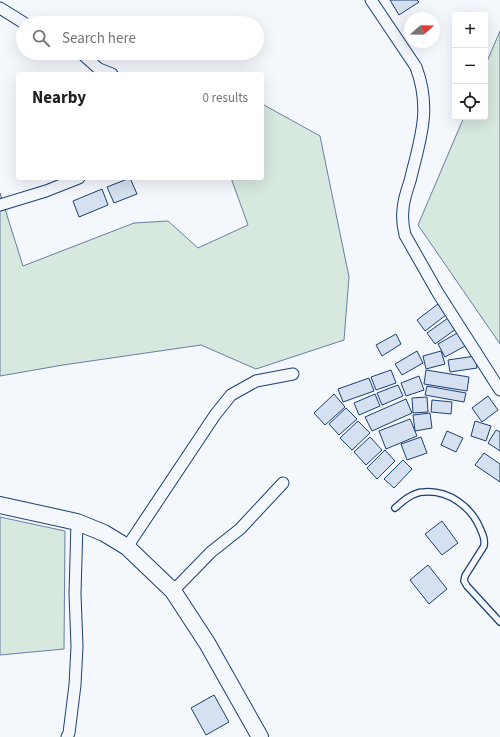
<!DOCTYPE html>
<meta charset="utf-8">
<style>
body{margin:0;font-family:"Source Sans 3",sans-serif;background:#f6f6f6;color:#202124}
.controls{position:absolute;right:12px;top:12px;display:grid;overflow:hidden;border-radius:4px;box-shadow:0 4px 16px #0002}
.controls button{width:36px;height:36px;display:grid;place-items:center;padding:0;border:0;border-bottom:1px solid #e0e0e0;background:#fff;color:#202124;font:20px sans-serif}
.compass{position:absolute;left:404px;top:12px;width:36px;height:36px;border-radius:50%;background:#fff;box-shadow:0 4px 16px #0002;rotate:70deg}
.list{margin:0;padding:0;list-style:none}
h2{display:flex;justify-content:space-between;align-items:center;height:52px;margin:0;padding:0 16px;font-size:17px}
h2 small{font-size:13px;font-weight:400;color:#757577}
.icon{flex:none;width:22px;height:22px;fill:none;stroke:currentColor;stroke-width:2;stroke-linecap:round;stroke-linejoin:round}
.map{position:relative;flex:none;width:500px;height:737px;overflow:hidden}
.search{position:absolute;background:#fff;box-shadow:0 4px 16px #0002;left:16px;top:16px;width:248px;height:44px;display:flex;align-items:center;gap:10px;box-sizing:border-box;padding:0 14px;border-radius:22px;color:#757577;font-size:15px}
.panel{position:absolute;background:#fff;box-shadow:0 4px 16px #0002;left:16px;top:72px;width:248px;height:108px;border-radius:4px}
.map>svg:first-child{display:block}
</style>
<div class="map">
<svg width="500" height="737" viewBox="0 0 500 737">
<rect width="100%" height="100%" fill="#f4f7fb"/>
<g fill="#d7e8df" stroke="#687fa3">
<polygon points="500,31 500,344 418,225 464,117 485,117 485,66"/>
<polygon points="262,105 264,105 320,136 349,277 344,340 256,369 201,345 63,365 0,376 0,193 23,266 134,223 168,221 198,248 248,225 231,178 262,178"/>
<polygon points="0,517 65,531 64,649 0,655"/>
</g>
<g fill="#d5e0f0" stroke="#1d3f73">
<polygon points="390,0 417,0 419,2 399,15"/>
<polygon points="130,178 137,194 114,203 107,187"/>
<polygon points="102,189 108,205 79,217 73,201"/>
<polygon points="438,304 446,315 425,331 417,320"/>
<polygon points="448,318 456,329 435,344 427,333"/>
<polygon points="459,332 467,345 445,357 438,344"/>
<polygon points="396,334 401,344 382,356 376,345"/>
<polygon points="417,351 423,363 402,375 395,364"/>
<polygon points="441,351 445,364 426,369 423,356"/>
<polygon points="475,356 477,368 450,372 448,360"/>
<polygon points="391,370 396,383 376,390 371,377"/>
<polygon points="426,370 469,377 467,391 424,384"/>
<polygon points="419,376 424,390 406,396 401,383"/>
<polygon points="369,378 374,391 343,402 338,389"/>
<polygon points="398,385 403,396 382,405 377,393"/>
<polygon points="427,386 466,393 464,402 425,395"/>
<polygon points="334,394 345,407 325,425 314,413"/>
<polygon points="375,394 380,406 359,415 354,403"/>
<polygon points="488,396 498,410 482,422 472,408"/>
<polygon points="427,397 428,412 413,413 412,398"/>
<polygon points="406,399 412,413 372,431 365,417"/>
<polygon points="432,400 452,402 451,414 431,412"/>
<polygon points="346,408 357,419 339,435 329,424"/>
<polygon points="430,413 432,428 415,431 413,415"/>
<polygon points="410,419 417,436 386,449 379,431"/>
<polygon points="358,421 370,433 352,450 340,438"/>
<polygon points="475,421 491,426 486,441 471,436"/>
<polygon points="496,430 500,432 500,451 488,443"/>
<polygon points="447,431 463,438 456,452 441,445"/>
<polygon points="370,437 382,450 366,465 354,452"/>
<polygon points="421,437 427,453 407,460 401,444"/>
<polygon points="385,450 395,461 377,479 367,468"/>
<polygon points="484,453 500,464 500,482 475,465"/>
<polygon points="403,460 412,469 394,488 384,479"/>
<polygon points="442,521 458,543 442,555 425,534"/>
<polygon points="428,565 447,589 429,604 410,580"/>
<polygon points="214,695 229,722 206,735 191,708"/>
</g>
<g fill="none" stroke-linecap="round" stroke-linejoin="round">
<defs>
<path id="lane" d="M 395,508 C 403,501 413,492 424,492 C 449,490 471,507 480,528 C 483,535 485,539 484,546 L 465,576 L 464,581 L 467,586 L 500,622"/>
<g id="street">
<path d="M 371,0 L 416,67 C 432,110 420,139 410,181 C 407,190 403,201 403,210 C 402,218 403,227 405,235 L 438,293 L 500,390"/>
<polyline points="0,8 24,23"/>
<polyline points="81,53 99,69 101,74"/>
<polyline points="99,69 112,74"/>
<polyline points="0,205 46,191 79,178"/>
<polyline points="127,547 215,415 231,395 256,381 293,374"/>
<polyline points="173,591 211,552 240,529 283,483"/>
<polyline points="67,737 69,733 75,685 77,646 75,594 77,522"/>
</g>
<polyline id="secondary" points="0,505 77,522 104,533 127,547 173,591 207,643 260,737"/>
</defs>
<use href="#lane" stroke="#1d3f73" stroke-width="8"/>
<use href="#street" stroke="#1d3f73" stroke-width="13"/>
<use href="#secondary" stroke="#1d3f73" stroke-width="18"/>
<use href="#lane" stroke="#f4f7fb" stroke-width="5.5"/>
<use href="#street" stroke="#f4f7fb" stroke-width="11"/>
<use href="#secondary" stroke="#f4f7fb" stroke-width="16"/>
</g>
</svg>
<div class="controls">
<button>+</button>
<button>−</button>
<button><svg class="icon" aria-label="locate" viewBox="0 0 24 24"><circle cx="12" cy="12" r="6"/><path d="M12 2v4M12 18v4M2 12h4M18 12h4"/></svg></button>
</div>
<svg class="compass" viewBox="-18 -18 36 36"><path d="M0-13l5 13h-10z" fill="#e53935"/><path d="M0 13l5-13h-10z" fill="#757577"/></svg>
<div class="search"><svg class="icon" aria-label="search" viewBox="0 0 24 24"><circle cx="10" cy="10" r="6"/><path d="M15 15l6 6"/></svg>Search here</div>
<section class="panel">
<h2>Nearby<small>0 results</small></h2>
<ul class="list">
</ul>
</section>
</div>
